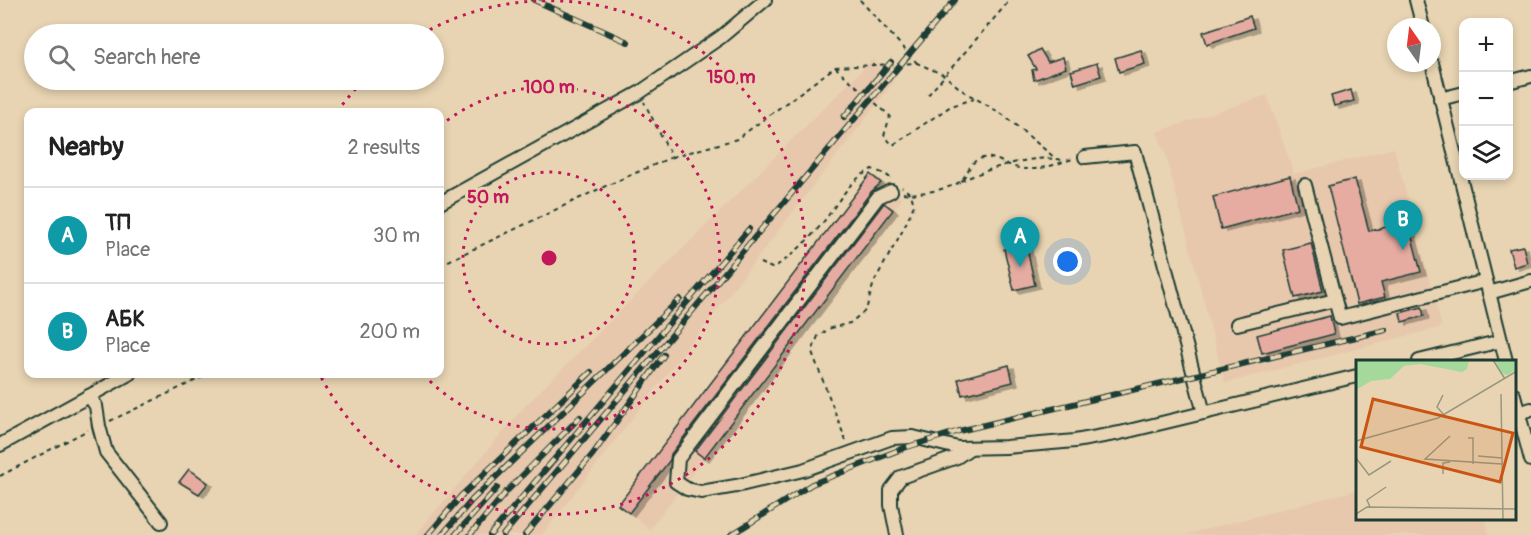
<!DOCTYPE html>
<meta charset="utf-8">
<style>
body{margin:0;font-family:Pangolin,sans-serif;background:#f6f6f6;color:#222}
.controls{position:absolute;right:18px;top:18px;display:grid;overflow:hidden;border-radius:12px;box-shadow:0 3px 9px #0003}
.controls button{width:54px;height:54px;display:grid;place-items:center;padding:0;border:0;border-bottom:2px solid #e0e0e0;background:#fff;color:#222;font:30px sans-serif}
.compass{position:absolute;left:1387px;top:18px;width:54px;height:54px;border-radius:50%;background:#fff;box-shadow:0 3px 9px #0003;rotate:346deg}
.you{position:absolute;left:1068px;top:262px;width:21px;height:21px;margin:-15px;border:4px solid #fff;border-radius:50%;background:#1a73e8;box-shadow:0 0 0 9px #1a73e833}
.badge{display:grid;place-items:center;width:39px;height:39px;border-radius:50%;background:#b45309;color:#fff;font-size:20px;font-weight:700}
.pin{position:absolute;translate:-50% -50px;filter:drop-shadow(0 2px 3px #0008)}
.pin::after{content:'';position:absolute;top:32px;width:21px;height:18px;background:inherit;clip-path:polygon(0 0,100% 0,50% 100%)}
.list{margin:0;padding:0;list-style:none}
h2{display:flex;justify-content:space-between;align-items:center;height:78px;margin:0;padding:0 24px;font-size:26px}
h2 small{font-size:20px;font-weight:400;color:#767676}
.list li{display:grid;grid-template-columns:39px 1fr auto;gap:18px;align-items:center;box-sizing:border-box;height:96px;padding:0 24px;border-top:2px solid #e0e0e0}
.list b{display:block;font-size:22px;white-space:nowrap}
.list p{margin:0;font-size:20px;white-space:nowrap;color:#767676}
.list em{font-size:20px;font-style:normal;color:#767676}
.icon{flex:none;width:33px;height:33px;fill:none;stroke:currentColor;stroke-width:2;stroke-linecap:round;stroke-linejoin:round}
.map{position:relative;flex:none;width:1531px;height:535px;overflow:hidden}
.search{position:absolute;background:#fff;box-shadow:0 3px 9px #0003;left:24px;top:24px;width:420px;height:66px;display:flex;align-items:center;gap:15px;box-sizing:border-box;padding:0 21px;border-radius:33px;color:#767676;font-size:22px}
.panel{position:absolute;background:#fff;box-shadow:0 3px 9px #0003;left:24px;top:108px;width:420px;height:270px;border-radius:12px}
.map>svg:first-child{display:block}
</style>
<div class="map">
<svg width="1531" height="535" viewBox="0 0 1531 535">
<defs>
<filter id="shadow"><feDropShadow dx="5" dy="3" stdDeviation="0" flood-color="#0004"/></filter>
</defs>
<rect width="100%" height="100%" fill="#e8d4b2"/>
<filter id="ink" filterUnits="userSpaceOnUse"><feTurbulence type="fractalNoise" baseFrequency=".0167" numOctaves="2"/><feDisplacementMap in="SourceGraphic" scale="12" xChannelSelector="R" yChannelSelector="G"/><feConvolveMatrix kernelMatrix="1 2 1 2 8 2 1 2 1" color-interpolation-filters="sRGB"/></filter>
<g filter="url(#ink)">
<g fill="#e7c8ad">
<polygon points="873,59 894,82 542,535 415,535 525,406"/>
<polygon points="1267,95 1294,174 1394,148 1442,327 1225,383 1166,156 1157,132"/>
<polygon points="870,174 902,199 650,529 618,505"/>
<polygon points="1357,490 1357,518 1485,519 1489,535 1184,535"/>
</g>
<g fill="#e6aca1" stroke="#1f3d34" stroke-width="1.5" filter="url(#shadow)">
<polygon points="1250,16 1254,28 1207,44 1203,32"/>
<polygon points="1040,49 1048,62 1063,57 1066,68 1034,80 1032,70 1036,69 1028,56"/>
<polygon points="1141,50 1145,64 1119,72 1115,58"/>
<polygon points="1097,63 1101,76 1075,84 1071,71"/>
<polygon points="1351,90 1354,101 1334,106 1331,96"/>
<polygon points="870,174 881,183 871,192 671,454 670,460 629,513 618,505"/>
<polygon points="1290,176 1298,208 1221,229 1213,197"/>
<polygon points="1355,179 1369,231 1408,222 1421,272 1381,282 1385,297 1357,304 1328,186"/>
<polygon points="884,203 893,210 704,458 695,451"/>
<polygon points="1311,243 1323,291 1295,298 1283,250"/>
<polygon points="1026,244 1035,285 1014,290 1004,249"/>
<polygon points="1523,246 1527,263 1514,267 1509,249"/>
<polygon points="1422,307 1424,316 1402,322 1400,313"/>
<polygon points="1330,316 1334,334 1262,353 1257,335"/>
<polygon points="1009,365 1013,382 962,395 958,379"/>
<polygon points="189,469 208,483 199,494 179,482"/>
</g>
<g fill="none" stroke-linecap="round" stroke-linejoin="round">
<defs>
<g id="minor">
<polyline points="1416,0 1423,27"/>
<polyline points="1432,63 1506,361"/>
<polyline points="1508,82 1531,76"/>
<polyline points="1440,99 1464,93"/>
<polyline points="1085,157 1135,152 1204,413"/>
<polyline points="1305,185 1335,300"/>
<polyline points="891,191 878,197 678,459 676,482 687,489 701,492 736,486 803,470 892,438 913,437 958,448 1006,447 1075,441 1120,433 1357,376"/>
<polyline points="440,203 639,93 721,37 765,0"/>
<polyline points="1489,293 1531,281"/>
<polyline points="1237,324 1335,300 1340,318 1486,281"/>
<polyline points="1419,361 1501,341"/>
<polyline points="1514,395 1531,460"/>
<polyline points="89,396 96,406 99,426 106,452 161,522"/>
<polyline points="1519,413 1531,409"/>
<polyline points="0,445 129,374"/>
<polyline points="897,535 891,505 891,490 901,477 957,457 970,448"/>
</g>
</defs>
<use href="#minor" stroke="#1f3d34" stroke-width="16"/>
<g stroke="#1f3d34" stroke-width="2" stroke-dasharray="4.5 4.5" stroke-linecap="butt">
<polyline points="860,0 917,63"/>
<polyline points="835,67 890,116 884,136 893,145 951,106 974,99"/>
<polyline points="928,95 1010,0"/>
<polyline points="672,157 737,139 835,67 917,63 944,75 963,91 1002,114 1055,158"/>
<path d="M 961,181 C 987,169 1038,152 1065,161"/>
<path d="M 903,193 C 917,195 945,190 958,183 C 969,176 968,160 983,158 C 996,156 1007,166 1019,168 C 1038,172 1055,164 1073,159"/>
<path d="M 760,263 L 772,268 C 787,262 818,231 827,217 C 842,197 849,181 872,169 L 885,174 L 893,180"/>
<polyline points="440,265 599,189 672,157 644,102"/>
<polyline points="110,421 209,374"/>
<polyline points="846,441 812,352 818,336 831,328 850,323 866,310 874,282 904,228 914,205 911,194 902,187"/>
<polyline points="0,476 88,430"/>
</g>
<use href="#minor" stroke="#e8d4b2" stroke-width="12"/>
<defs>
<g id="rail">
<polyline points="534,0 628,42"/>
<polyline points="844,117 891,62"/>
<polyline points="428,535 461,496 591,372"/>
<polyline points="442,535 472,500 680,299"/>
<polyline points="455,535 497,488"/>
<polyline points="470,535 507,491 580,417"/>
<polyline points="490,535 749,229"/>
<polyline points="503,535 955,0"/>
<polyline points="525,535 593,454 664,355"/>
<polyline points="731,535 812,484 904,448 959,431 1386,330"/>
</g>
</defs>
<use href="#rail" stroke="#1f3d34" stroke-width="6"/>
<use href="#rail" stroke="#e8d4b2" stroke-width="4" stroke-dasharray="11" stroke-linecap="butt"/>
</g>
</g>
<g fill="none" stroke="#c2185b" stroke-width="3" stroke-dasharray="3 6">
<circle cx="549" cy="258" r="86"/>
<path d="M440 126A171 171 0 1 1 423 374"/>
<path d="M337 112A257 257 0 0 1 363 81M422 34A257 257 0 1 1 320 375"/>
</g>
<g transform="translate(1356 360)">
<rect width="160" height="160" fill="#e8d4b2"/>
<path d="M 0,0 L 113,0 L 111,9 L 106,12 L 64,4 L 48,6 L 34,19 L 15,21 L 0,30 ZM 137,0 L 160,0 L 160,10 L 151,15 L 144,13 Z" fill="#a5d99b"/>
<path fill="none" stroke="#989880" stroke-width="1.5" d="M 137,0 L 149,19M 145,34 L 147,160M 87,35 L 81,47 L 88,55M 94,76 L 69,99 L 146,104M 112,78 L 117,78 L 117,104M 0,81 L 82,58 L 161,11M 122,96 L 146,98M 0,98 L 13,115 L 35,101M 87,114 L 87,103 L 94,102M 14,147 L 11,140 L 30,127M 0,154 L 11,147 L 161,149"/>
<path fill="#ca5512" fill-opacity="0.15" stroke="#ca5512" stroke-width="3" d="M 17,39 L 157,73 L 144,122 L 5,87 Z"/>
<rect width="160" height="160" fill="none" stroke="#1f3d34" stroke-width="3"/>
</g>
<circle cx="549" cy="258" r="9" fill="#c2185b" stroke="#e8d4b2" stroke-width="3"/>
<g font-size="18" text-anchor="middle" font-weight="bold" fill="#c2185b" stroke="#e8d4b2" stroke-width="6" stroke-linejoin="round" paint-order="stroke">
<text x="731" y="83">150 m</text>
<text x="549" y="93">100 m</text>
<text x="488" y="203">50 m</text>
</g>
</svg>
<div class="controls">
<button>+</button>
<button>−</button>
<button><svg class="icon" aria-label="layers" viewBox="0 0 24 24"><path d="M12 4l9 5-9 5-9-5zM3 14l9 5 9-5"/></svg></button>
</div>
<svg class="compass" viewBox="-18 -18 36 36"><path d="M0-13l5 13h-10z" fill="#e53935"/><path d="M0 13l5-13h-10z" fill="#767676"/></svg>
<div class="you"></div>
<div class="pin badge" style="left:1020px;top:267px;background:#0f9aa8">A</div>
<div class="pin badge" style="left:1403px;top:250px;background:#0f9aa8">B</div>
<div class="search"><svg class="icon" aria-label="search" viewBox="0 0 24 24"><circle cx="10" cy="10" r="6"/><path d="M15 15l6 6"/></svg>Search here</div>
<section class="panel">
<h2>Nearby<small>2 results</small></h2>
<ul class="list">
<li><span class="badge" style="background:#0f9aa8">A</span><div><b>ТП</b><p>Place</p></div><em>30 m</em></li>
<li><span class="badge" style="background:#0f9aa8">B</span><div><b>АБК</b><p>Place</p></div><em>200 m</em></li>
</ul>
</section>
</div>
